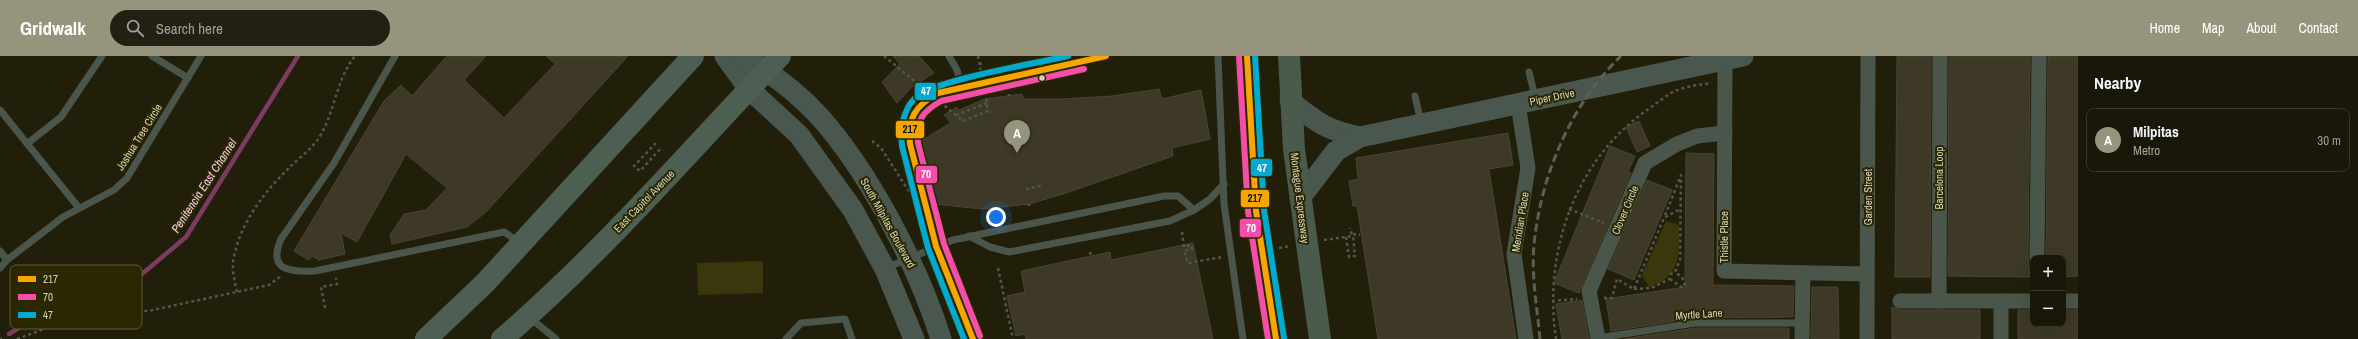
<!DOCTYPE html>
<meta charset="utf-8">
<style>
body{margin:0;font-family:"Archivo Narrow",sans-serif;background:#222012;color:#f1f3f6}
.controls{position:absolute;right:12px;bottom:12px;display:grid;overflow:hidden;border-radius:8px;box-shadow:0 4px 16px #0002}
.controls button{width:36px;height:36px;display:grid;place-items:center;padding:0;border:0;border-bottom:1px solid #373629;background:#191708;color:#f1f3f6;font:20px sans-serif}
.you{position:absolute;left:996px;top:161px;width:14px;height:14px;margin:-10px;border:3px solid #fff;border-radius:50%;background:#1a73e8;box-shadow:0 0 0 6px #1a73e833}
.badge{display:grid;place-items:center;width:26px;height:26px;border-radius:50%;background:#96947c;color:#fff;font-size:13px;font-weight:700}
.pin{position:absolute;translate:-50% -33px;filter:drop-shadow(0 1px 2px #0008)}
.pin::after{content:'';position:absolute;top:21px;width:14px;height:12px;background:inherit;clip-path:polygon(0 0,100% 0,50% 100%)}
.list{margin:0;padding:0;list-style:none}
h2{display:flex;justify-content:space-between;align-items:center;height:52px;margin:0;padding:0 16px;font-size:17px}
h2 small{font-size:13px;font-weight:400;color:#9f9f9c}
.list li{display:grid;grid-template-columns:26px 1fr auto;gap:12px;align-items:center;box-sizing:border-box;height:64px;margin:0 8px 8px;padding:0 8px;border:1px solid #373629;border-radius:8px}
.list b{display:block;font-size:15px;white-space:nowrap}
.list p{margin:0;font-size:13px;white-space:nowrap;color:#9f9f9c}
.list em{font-size:13px;font-style:normal;color:#9f9f9c}
.icon{flex:none;width:22px;height:22px;fill:none;stroke:currentColor;stroke-width:2;stroke-linecap:round;stroke-linejoin:round}
.map{position:relative;flex:none;width:2078px;height:283px;overflow:hidden}
header{display:flex;align-items:center;gap:24px;box-sizing:border-box;height:56px;padding:0 20px;background:#96947c;color:#fff}
header strong{font-size:19px}
nav{display:flex;gap:22px;margin-inline-start:auto;font-size:14px}
.search{width:280px;height:36px;background:#222012;display:flex;align-items:center;gap:10px;box-sizing:border-box;padding:0 14px;border-radius:22px;color:#9f9f9c;font-size:15px}
main{display:flex}
aside{flex:1;background:#191708}
.map>svg:first-child{display:block}
</style>
<header>
<strong>Gridwalk</strong>
<div class="search"><svg class="icon" aria-label="search" viewBox="0 0 24 24"><circle cx="10" cy="10" r="6"/><path d="M15 15l6 6"/></svg>Search here</div>
<nav><a>Home</a><a>Map</a><a>About</a><a>Contact</a></nav>
</header>
<main>
<div class="map">
<svg width="2078" height="283" viewBox="0 0 2078 283">
<rect width="100%" height="100%" fill="#211f0a"/>
<g fill="#3b370c">
<path d="M 1666,165 L 1679,169 C 1679,199 1682,220 1649,231 L 1642,219 Z"/>
<polygon points="763,205 763,237 698,239 697,207"/>
</g>
<g fill="none" stroke-linecap="round" stroke-linejoin="round">
<polyline stroke="#7d3b61" stroke-width="4.5" points="9,278 45,256 106,237 142,218 186,181 298,0"/>
</g>
<g fill="#3e3926" stroke="#4a4533">
<polygon points="447,0 486,0 464,24 504,62 555,8 546,0 628,0 486,156 467,171 392,188 390,179 404,158 426,154 447,132 406,98 357,186 341,177 345,198 319,204 312,200 309,204 294,195 384,45 401,29 412,40"/>
<polygon points="893,0 919,0 934,17 913,30 897,47 882,26 900,8"/>
<polygon points="1897,0 1931,0 1930,221 1895,221"/>
<polygon points="1949,0 2030,0 2028,202 2030,221 1948,220"/>
<polygon points="2048,0 2078,0 2078,220 2063,221 2063,202 2046,202"/>
<polygon points="1159,33 1162,43 1201,34 1210,83 1172,92 1173,100 1063,138 1029,148 982,153 935,148 921,85 951,67 944,59 957,51 959,54 985,43 1022,38 1024,43 1062,43 1112,40"/>
<polygon points="1639,65 1650,90 1637,96 1626,71"/>
<polygon points="1508,77 1513,109 1489,113 1516,283 1378,283 1357,150 1353,150 1349,125 1358,123 1356,102"/>
<polygon points="1610,90 1635,100 1628,116 1631,117 1579,237 1554,227"/>
<polygon points="1686,97 1714,98 1713,229 1794,230 1793,261 1695,262 1611,275 1606,243 1685,231"/>
<polygon points="1647,124 1672,134 1634,224 1608,213"/>
<polygon points="1193,187 1213,283 1026,283 1025,278 1016,280 1007,240 1025,236 1021,215 1110,196 1111,204"/>
<polygon points="1812,231 1838,231 1839,283 1811,283"/>
<polygon points="1582,244 1589,283 1562,283 1556,248"/>
<polygon points="1892,251 1900,254 1980,254 1980,283 1892,283"/>
<polygon points="2018,254 2033,254 2033,268 2063,268 2063,254 2078,254 2078,283 2018,283"/>
<polygon points="1695,272 1789,272 1789,283 1624,283"/>
</g>
<g fill="none" stroke-linecap="round" stroke-linejoin="round">
<g stroke="#51574d" stroke-width="2.5" stroke-dasharray="3 3" stroke-linecap="butt">
<polyline points="884,0 924,33"/>
<polyline points="978,0 981,16"/>
<polyline points="979,8 984,7"/>
<polyline points="1009,38 1009,40"/>
<polyline points="940,46 963,65 988,55 986,41"/>
<polyline points="956,59 987,47"/>
<polyline points="872,85 881,92 912,140"/>
<polyline points="656,87 634,110 640,115 662,91"/>
<polyline points="1026,133 1041,130"/>
<polyline points="1029,148 1029,150"/>
<polyline points="1569,153 1604,167"/>
<polyline points="1182,176 1184,191 1191,189 1192,193 1184,195 1188,207 1223,201"/>
<polyline points="1353,178 1360,179"/>
<polyline points="1346,181 1349,201 1355,200 1353,180"/>
<polyline points="1324,184 1352,180 1350,172"/>
<polyline points="1279,192 1290,190"/>
<polyline points="1090,196 1091,200"/>
<polyline points="998,212 1013,283"/>
<polyline points="1670,223 1681,231 1685,230 1682,221 1675,216"/>
<polyline points="1634,233 1651,232 1670,223 1671,218 1675,216 1680,204 1681,119 1664,162"/>
<path d="M 237,236 C 235,226 232,216 233,206 C 239,168 264,136 290,111 C 300,101 312,93 320,80 C 335,55 336,24 355,0"/>
<polyline points="1604,242 1612,242 1617,223 1634,233 1664,162 1680,153"/>
<polyline points="1552,245 1577,243"/>
<polyline points="325,252 321,231 337,228 336,222"/>
<polyline points="0,283 2,283"/>
<polyline points="17,283 68,264 119,253 148,255 269,229 280,221"/>
<path d="M 1556,283 C 1543,195 1575,103 1650,52 C 1658,46 1667,39 1675,35 C 1686,30 1700,29 1711,27"/>
</g>
<g stroke="#4a564c" stroke-width="7">
<polyline points="152,0 188,22"/>
<path d="M 395,0 L 334,107 L 281,183 C 267,215 291,216 315,215 L 504,176 L 519,186"/>
<polyline points="949,0 957,14 962,31"/>
<polyline points="1218,0 1224,148 1243,283"/>
<polyline points="1529,16 1535,41"/>
<polyline points="1415,40 1421,67"/>
<polyline points="0,54 79,152"/>
<polyline points="28,87 61,61 102,0"/>
<polyline points="969,180 990,191 1009,196 1170,165 1194,154 1210,143 1224,128"/>
<polyline points="0,195 7,204 63,161 114,134 127,122 201,0"/>
<polyline points="0,212 7,204"/>
<polyline points="886,212 953,184 1164,140 1178,140 1194,154"/>
<polyline points="530,262 556,283"/>
<polyline points="1598,282 1695,267 1802,267"/>
<polyline points="786,283 801,267 845,263 852,283"/>
<polyline points="973,283 936,190 910,88 909,74 914,57 921,47 938,37 1106,0"/>
</g>
<g stroke="#4a564c" stroke-width="15">
<polyline points="1725,4 1724,215 1867,218"/>
<polyline points="1518,48 1528,112 1514,198 1526,283"/>
<polyline points="2037,202 2039,0"/>
<polyline points="1900,245 2001,245 2001,283"/>
<polyline points="1939,245 1940,0"/>
<polyline points="2001,245 2033,245"/>
<polyline points="2063,245 2078,245"/>
<polyline points="1598,283 1589,235 1645,107 1677,88 1697,80 1725,77"/>
<polyline points="1802,283 1803,217"/>
<polyline points="1867,283 1868,0"/>
</g>
<g stroke="#4a574e" stroke-width="21">
<polyline points="725,0 749,33 799,79 853,154 885,213 914,283"/>
<path d="M 743,0 C 770,16 798,37 819,60 C 870,117 918,210 941,283"/>
<path d="M 1290,45 C 1318,67 1326,74 1360,81"/>
<polyline points="1300,142 1336,95 1360,81 1743,0"/>
</g>
<g stroke="#4d5e53" stroke-width="22">
<polyline points="426,283 485,227 693,0"/>
<path d="M 502,283 C 602,197 689,96 780,0"/>
</g>
<g stroke="#4a5a4d" stroke-width="22">
<polyline points="1247,0 1256,155 1276,283"/>
<polyline points="1289,0 1294,93 1320,283"/>
</g>
<path stroke="#596055" stroke-width="3" stroke-dasharray="8 4" stroke-linecap="butt" d="M 1540,283 C 1537,250 1530,214 1535,180 C 1543,114 1573,46 1621,0"/>
<defs>
<g id="bus-1">
<polyline points="1247,0 1256,155 1276,283"/>
<path d="M 973,283 L 936,190 L 910,88 C 908,61 915,50 938,37 L 1106,0"/>
</g>
<g id="bus-2">
<polyline points="1239,0 1248,155 1268,283"/>
<path d="M 980,280 L 944,188 L 918,87 C 916,64 922,56 941,45 L 1084,13"/>
</g>
<g id="bus-3">
<polyline points="1255,0 1264,154 1284,282"/>
<path d="M 964,283 L 928,192 L 902,90 C 900,73 903,54 915,42 C 933,24 1038,7 1068,0"/>
</g>
</defs>
<use href="#bus-1" stroke="#2a2701" stroke-width="9"/>
<use href="#bus-2" stroke="#2a2701" stroke-width="9"/>
<use href="#bus-3" stroke="#2a2701" stroke-width="9"/>
<use href="#bus-1" stroke="#f7a600" stroke-width="6"/>
<use href="#bus-2" stroke="#f54da8" stroke-width="6"/>
<use href="#bus-3" stroke="#00a9ce" stroke-width="6"/>
</g>
<circle fill="#d5d3b9" stroke="#2a2701" stroke-width="1.5" cx="1042" cy="22" r="3.5"/>
<g text-anchor="middle" dominant-baseline="central" stroke-width="4" stroke-linejoin="round" paint-order="stroke">
<g font-size="11" fill="#d5d3b9" stroke="#2a2701">
<text transform="translate(1552 41) rotate(-12)">Piper Drive</text>
<text transform="translate(139 81) rotate(-58)">Joshua Tree Circle</text>
<text transform="translate(1939 122) rotate(-90)">Barcelona Loop</text>
<text transform="translate(1868 141) rotate(-90)">Garden Street</text>
<text transform="translate(1300 142) rotate(83)">Montague Expressway</text>
<text transform="translate(644 145) rotate(-46)">East Capitol Avenue</text>
<text transform="translate(1625 154) rotate(-67)">Clover Circle</text>
<text transform="translate(1520 166) rotate(-81)">Meridian Place</text>
<text transform="translate(888 167) rotate(61)">South Milpitas Boulevard</text>
<text transform="translate(1724 181) rotate(-90)">Thistle Place</text>
<text transform="translate(1699 258) rotate(-4)">Myrtle Lane</text>
</g>
<g font-size="12" font-style="italic" fill="#f8cce4" stroke="#2a2701">
<text transform="translate(204 130) rotate(-57)">Penitencia East Channel</text>
</g>
</g>
<rect x="10" y="209" width="132" height="64" rx="6" fill="#2a2701" stroke="#5d5b38" stroke-width="1"/>
<rect x="18" y="220" width="18" height="6" fill="#f7a600"/>
<rect x="18" y="238" width="18" height="6" fill="#f54da8"/>
<rect x="18" y="256" width="18" height="6" fill="#00a9ce"/>
<g font-size="11" fill="#d5d3b9">
<text x="43" y="227">217</text>
<text x="43" y="245">70</text>
<text x="43" y="263">47</text>
</g>
<g stroke="#2a2701" stroke-width="1.5">
<rect x="914" y="26" width="23" height="19" rx="4" fill="#00a9ce"/>
<rect x="895" y="64" width="30" height="19" rx="4" fill="#f7a600"/>
<rect x="1250" y="102" width="23" height="19" rx="4" fill="#00a9ce"/>
<rect x="915" y="109" width="23" height="19" rx="4" fill="#f54da8"/>
<rect x="1240" y="133" width="30" height="19" rx="4" fill="#f7a600"/>
<rect x="1239" y="162" width="23" height="20" rx="4" fill="#f54da8"/>
</g>
<g font-size="11" text-anchor="middle" font-weight="bold" fill="#fff">
<text x="926" y="39">47</text>
<text x="1262" y="116">47</text>
<text x="926" y="122">70</text>
<text x="1251" y="176">70</text>
</g>
<g font-size="11" text-anchor="middle" font-weight="bold" fill="#111">
<text x="910" y="77">217</text>
<text x="1255" y="146">217</text>
</g>
</svg>
<div class="controls">
<button>+</button>
<button>−</button>
</div>
<div class="you"></div>
<div class="pin badge" style="left:1017px;top:97px">A</div>
</div>
<aside>
<h2>Nearby<small></small></h2>
<ul class="list">
<li><span class="badge">A</span><div><b>Milpitas</b><p>Metro</p></div><em>30 m</em></li>
</ul>
</aside>
</main>
